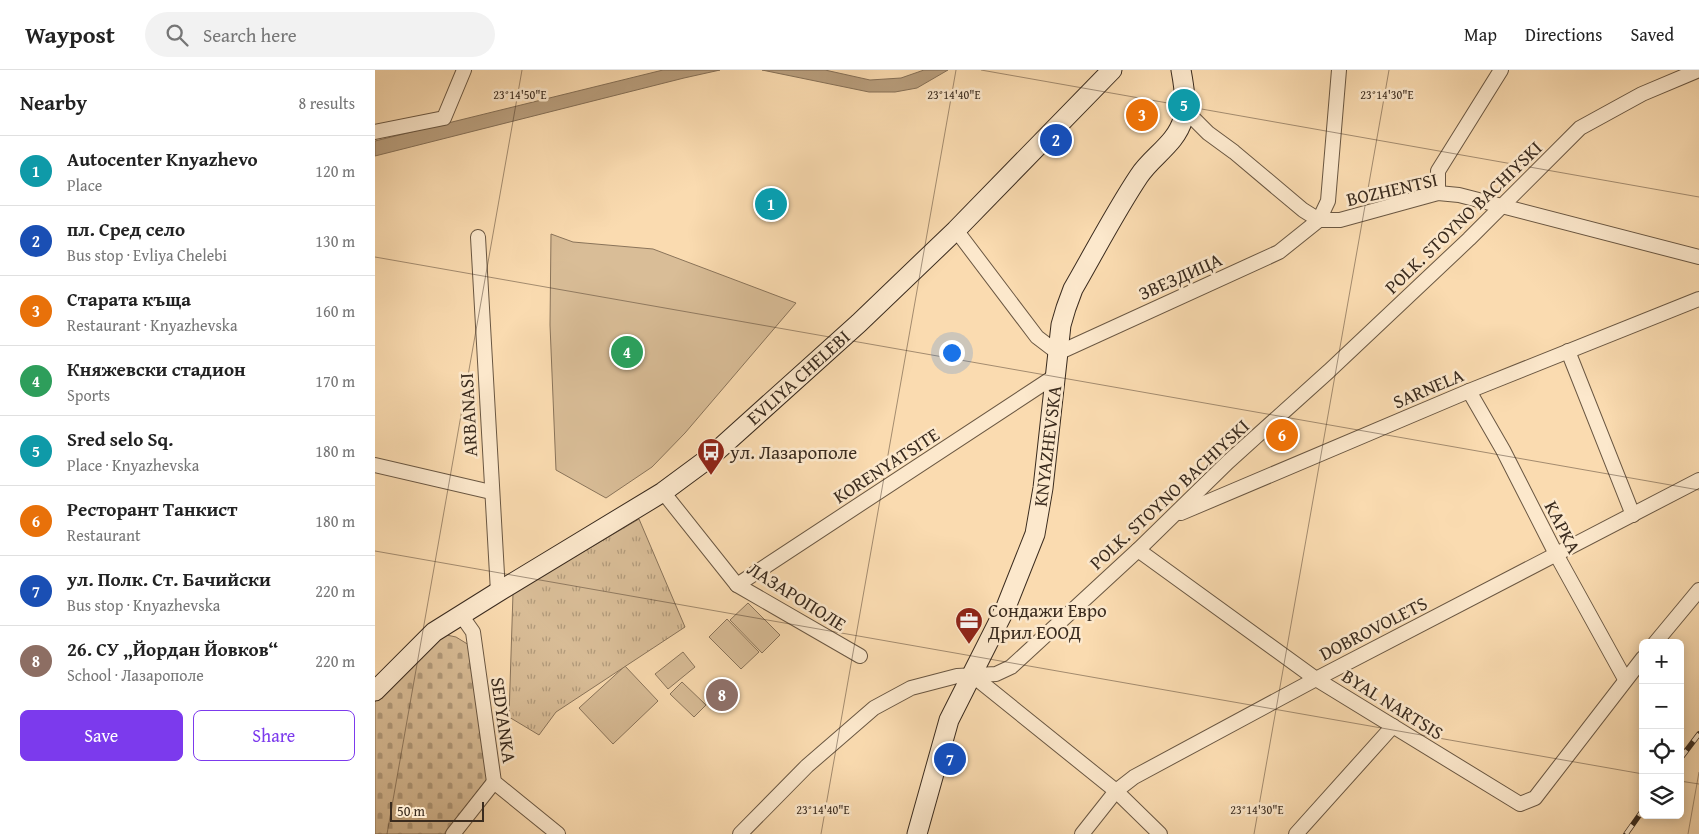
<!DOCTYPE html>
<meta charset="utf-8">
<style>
body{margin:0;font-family:"Gentium Book Plus",serif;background:#f2f2f2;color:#222}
.controls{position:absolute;right:15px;bottom:15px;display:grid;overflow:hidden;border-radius:8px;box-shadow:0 2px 12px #0003}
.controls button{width:45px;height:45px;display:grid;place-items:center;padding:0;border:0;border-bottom:1px solid #e0e0e0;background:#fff;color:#222;font:25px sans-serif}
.scale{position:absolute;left:15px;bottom:12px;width:94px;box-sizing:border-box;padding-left:5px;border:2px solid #3a2b1e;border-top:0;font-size:14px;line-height:18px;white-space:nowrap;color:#3a2b1e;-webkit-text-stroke:4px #fce8cc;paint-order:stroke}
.you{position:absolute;left:576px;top:282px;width:18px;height:18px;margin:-12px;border:4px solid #fff;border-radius:50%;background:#1a73e8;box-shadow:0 0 0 8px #1a73e833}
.badge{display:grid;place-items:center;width:32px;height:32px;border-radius:50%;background:#7c3aed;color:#fff;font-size:16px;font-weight:700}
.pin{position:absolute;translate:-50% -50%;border:2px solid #fff;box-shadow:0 1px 5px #0006}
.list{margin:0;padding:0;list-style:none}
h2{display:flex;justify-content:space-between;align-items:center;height:65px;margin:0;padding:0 20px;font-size:21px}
h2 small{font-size:16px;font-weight:400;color:#767676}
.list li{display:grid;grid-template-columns:32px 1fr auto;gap:15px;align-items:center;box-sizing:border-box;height:70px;padding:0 20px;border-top:1px solid #e0e0e0}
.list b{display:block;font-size:19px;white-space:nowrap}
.list p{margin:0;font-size:16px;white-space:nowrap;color:#767676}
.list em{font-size:16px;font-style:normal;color:#767676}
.actions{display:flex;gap:10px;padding:15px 20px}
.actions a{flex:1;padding:11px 0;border:1px solid #7c3aed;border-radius:8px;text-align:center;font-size:18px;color:#7c3aed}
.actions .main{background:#7c3aed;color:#fff}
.icon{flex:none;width:28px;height:28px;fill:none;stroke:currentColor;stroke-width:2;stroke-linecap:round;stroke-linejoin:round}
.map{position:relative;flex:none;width:1324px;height:764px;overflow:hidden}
header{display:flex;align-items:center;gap:30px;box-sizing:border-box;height:70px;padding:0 25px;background:#fff;border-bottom:1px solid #e0e0e0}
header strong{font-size:24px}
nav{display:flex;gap:28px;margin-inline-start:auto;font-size:18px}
.search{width:350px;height:45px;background:#f2f2f2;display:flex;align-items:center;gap:12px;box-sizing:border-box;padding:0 18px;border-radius:28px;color:#767676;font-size:19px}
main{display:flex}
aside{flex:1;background:#fff}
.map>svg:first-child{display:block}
</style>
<header>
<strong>Waypost</strong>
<div class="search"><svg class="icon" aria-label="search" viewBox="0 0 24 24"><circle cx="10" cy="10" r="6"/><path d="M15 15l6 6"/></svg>Search here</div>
<nav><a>Map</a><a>Directions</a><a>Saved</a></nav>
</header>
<main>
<aside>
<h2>Nearby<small>8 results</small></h2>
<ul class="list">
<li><span class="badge" style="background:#0f9aa8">1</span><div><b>Autocenter Knyazhevo</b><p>Place</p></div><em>120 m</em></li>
<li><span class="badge" style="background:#1a4fb4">2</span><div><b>пл. Сред село</b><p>Bus stop · Evliya Chelebi</p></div><em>130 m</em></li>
<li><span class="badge" style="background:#e8710a">3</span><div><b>Старата къща</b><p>Restaurant · Knyazhevska</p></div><em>160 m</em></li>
<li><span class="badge" style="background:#2e9e5b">4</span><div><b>Княжевски стадион</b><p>Sports</p></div><em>170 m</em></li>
<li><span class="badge" style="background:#0f9aa8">5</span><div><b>Sred selo Sq.</b><p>Place · Knyazhevska</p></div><em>180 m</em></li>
<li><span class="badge" style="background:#e8710a">6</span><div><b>Ресторант Танкист</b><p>Restaurant</p></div><em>180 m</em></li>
<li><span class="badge" style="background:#1a4fb4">7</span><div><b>ул. Полк. Ст. Бачийски</b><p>Bus stop · Knyazhevska</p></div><em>220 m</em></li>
<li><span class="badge" style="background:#8d6e63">8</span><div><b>26. СУ „Йордан Йовков“</b><p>School · Лазарополе</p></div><em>220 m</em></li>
</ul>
<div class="actions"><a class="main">Save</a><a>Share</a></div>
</aside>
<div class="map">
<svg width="1324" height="764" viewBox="0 0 1324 764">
<defs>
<pattern id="cemetery-stones" width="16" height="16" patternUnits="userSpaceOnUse" patternTransform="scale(1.25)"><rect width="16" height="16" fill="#d9bd97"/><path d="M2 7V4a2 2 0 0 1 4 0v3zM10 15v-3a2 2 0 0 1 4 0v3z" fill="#b19a7b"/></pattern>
<pattern id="park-tufts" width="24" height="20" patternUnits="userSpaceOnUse" patternTransform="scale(1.25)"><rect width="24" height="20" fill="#d9bd97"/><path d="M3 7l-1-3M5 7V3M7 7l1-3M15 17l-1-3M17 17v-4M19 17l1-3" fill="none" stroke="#b19a7b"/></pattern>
</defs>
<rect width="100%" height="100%" fill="#fadbb0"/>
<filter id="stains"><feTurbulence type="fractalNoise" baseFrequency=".004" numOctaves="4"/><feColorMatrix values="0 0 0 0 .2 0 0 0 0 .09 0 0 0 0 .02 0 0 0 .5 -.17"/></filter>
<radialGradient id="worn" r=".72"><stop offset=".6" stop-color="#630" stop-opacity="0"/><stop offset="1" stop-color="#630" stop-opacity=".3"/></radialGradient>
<g fill="#d9bd97" stroke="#8a745a">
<polygon points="176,164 198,172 278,179 421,233 310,363 277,397 231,428 181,400 175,255"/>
<polygon points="373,533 405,565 387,583 355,550"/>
<polygon points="352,549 384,582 366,599 334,567"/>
<polygon points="308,582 320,597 293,619 280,604"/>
<polygon points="250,596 283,631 238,674 204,638"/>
<polygon points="307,612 331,635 319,647 295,624"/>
</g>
<polygon fill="url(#cemetery-stones)" stroke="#8a745a" points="67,564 81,567 94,575 112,709 69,764 0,764 0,632"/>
<polygon fill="url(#park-tufts)" stroke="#8a745a" points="264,449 310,557 181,642 164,665 134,647 138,523"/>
<g fill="#b99f7e" stroke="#867158">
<polygon points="288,0 345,0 309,8 0,86 0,71"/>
<polygon points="387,0 450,0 495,10 526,8 549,0 573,0 542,18 520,22 494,22"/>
</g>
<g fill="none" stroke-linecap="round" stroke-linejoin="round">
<defs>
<g id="street">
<polyline points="810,40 833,63 859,82 928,140 944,150 965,150 1063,123 1084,125 1324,187"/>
<polyline points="0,62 69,48 89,0"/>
<polyline points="1063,123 1063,101 1126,0"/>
<polyline points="581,160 662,267 683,283 904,182 944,150 953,131 964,0"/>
<polyline points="103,167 123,522"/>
<polyline points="1193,281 1258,445"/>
<polyline points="1094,321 1128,380 1181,484 1250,609"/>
<polyline points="0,395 116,422"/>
<polyline points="288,422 362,515 485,586"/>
<polyline points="806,443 1094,321 1324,229"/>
<polyline points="763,480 941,609 1145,734 1160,728 1268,588"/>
<polyline points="362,515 680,306"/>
<polyline points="86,545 98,562 119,712 183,764"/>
<polyline points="1280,573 1324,520"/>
<polyline points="597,605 741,721 785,764"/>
<polyline points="78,764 119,712"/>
<polyline points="365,764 432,696 499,638 536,618 582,606 621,604 636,597 763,480 853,392 954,301 1094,169 1205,58 1267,24 1324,0"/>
<polyline points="707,764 741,721 759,707 941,609 1324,410"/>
<polyline points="921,764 1018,656"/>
</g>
<g id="secondary">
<polyline points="0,621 59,562 123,522 288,422 334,388 484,253 581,160 737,0"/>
<path d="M 542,764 L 574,650 L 631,537 L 660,464 L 668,418 L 686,255 L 691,238 L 698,219 C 720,181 740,142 764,106 C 777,86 801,74 808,49 C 812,34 809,16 806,0"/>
</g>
</defs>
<use href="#street" stroke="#6a5742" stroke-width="16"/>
<use href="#secondary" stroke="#3a2b1e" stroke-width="21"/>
<use href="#street" stroke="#fce8cc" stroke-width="14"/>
<use href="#secondary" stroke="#fce8cc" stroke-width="19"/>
<defs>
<g id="rail">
<polyline points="1305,689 1324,664"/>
<polyline points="1251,764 1268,740"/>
</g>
</defs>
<use href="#rail" stroke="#3a2b1e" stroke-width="5.5"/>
<use href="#rail" stroke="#fce8cc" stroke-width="4" stroke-dasharray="11" stroke-linecap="butt"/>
</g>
<path fill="none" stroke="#3a2b1e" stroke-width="1" stroke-opacity="0.45" d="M 606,0 L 1324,127M 0,187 L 1324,420M 0,481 L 1268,704M 1305,711 L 1324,714M 12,764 L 147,0M 446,764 L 581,0M 879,764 L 1014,0M 1313,764 L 1324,702"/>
<defs>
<symbol id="bus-pin" viewBox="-11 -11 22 30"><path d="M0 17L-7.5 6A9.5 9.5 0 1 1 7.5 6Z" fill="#8f2418" stroke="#fce8cc"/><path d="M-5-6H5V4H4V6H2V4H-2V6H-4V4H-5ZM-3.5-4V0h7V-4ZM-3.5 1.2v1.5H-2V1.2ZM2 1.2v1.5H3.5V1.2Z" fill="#fff"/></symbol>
<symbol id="office-pin" viewBox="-11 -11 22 30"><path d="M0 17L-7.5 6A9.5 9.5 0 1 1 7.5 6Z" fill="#8f2418" stroke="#fce8cc"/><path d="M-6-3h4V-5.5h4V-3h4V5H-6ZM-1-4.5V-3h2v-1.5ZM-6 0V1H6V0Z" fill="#fff"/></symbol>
</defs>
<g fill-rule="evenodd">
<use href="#bus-pin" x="320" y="366" width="32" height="43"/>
<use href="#office-pin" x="578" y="535" width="32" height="43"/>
</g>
<g text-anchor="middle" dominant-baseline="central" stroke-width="5" stroke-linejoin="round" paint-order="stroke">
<g font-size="19" fill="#3a2b1e" stroke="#fce8cc">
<text transform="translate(1017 119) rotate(-13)">BOZHENTSI</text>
<text transform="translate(1088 147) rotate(-44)">POLK. STOYNO BACHIYSKI</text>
<text transform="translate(805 206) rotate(-24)">ЗВЕЗДИЦА</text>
<text transform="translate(423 307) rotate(-42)">EVLIYA CHELEBI</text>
<text transform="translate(1053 318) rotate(-23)">SARNELA</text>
<text transform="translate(93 345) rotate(-93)">ARBANASI</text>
<text transform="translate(672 376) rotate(-83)">KNYAZHEVSKA</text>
<text transform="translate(511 395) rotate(-33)">KORENYATSITE</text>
<text transform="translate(794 424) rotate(-43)">POLK. STOYNO BACHIYSKI</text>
<text transform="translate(1188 457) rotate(63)">KAPKA</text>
<text transform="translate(422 526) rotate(32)">ЛАЗАРОПОЛЕ</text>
<text transform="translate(998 558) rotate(-27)">DOBROVOLETS</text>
<text transform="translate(1018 634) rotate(32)">BYAL NARTSIS</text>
<text transform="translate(129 650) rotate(82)">SEDYANKA</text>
</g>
<g font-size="19" fill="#3a2b1e" stroke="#fce8cc" text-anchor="start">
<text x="355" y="382">ул. Лазарополе</text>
<text x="613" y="540">Сондажи Евро<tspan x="613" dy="22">Дрил ЕООД</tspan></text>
</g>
</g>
<g font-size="12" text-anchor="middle" fill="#3a2b1e" stroke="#fce8cc" stroke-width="5" stroke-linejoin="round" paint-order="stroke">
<text x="145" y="29">23°14'50"E</text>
<text x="579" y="29">23°14'40"E</text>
<text x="1012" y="29">23°14'30"E</text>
<text x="448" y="744">23°14'40"E</text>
<text x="882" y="744">23°14'30"E</text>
</g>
<rect width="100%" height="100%" filter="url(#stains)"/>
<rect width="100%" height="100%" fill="url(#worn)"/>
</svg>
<div class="controls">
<button>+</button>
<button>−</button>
<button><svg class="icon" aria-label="locate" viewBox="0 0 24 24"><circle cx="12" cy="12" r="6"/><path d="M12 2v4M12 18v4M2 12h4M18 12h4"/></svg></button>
<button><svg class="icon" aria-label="layers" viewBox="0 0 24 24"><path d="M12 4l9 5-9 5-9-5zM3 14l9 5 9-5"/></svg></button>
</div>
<div class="scale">50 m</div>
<div class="you"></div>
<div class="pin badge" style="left:396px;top:134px;background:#0f9aa8">1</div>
<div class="pin badge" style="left:681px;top:70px;background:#1a4fb4">2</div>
<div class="pin badge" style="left:767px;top:45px;background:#e8710a">3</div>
<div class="pin badge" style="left:252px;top:282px;background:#2e9e5b">4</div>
<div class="pin badge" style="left:809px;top:35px;background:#0f9aa8">5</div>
<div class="pin badge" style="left:907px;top:365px;background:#e8710a">6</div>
<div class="pin badge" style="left:575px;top:689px;background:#1a4fb4">7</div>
<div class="pin badge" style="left:347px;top:625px;background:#8d6e63">8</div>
</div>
</main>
